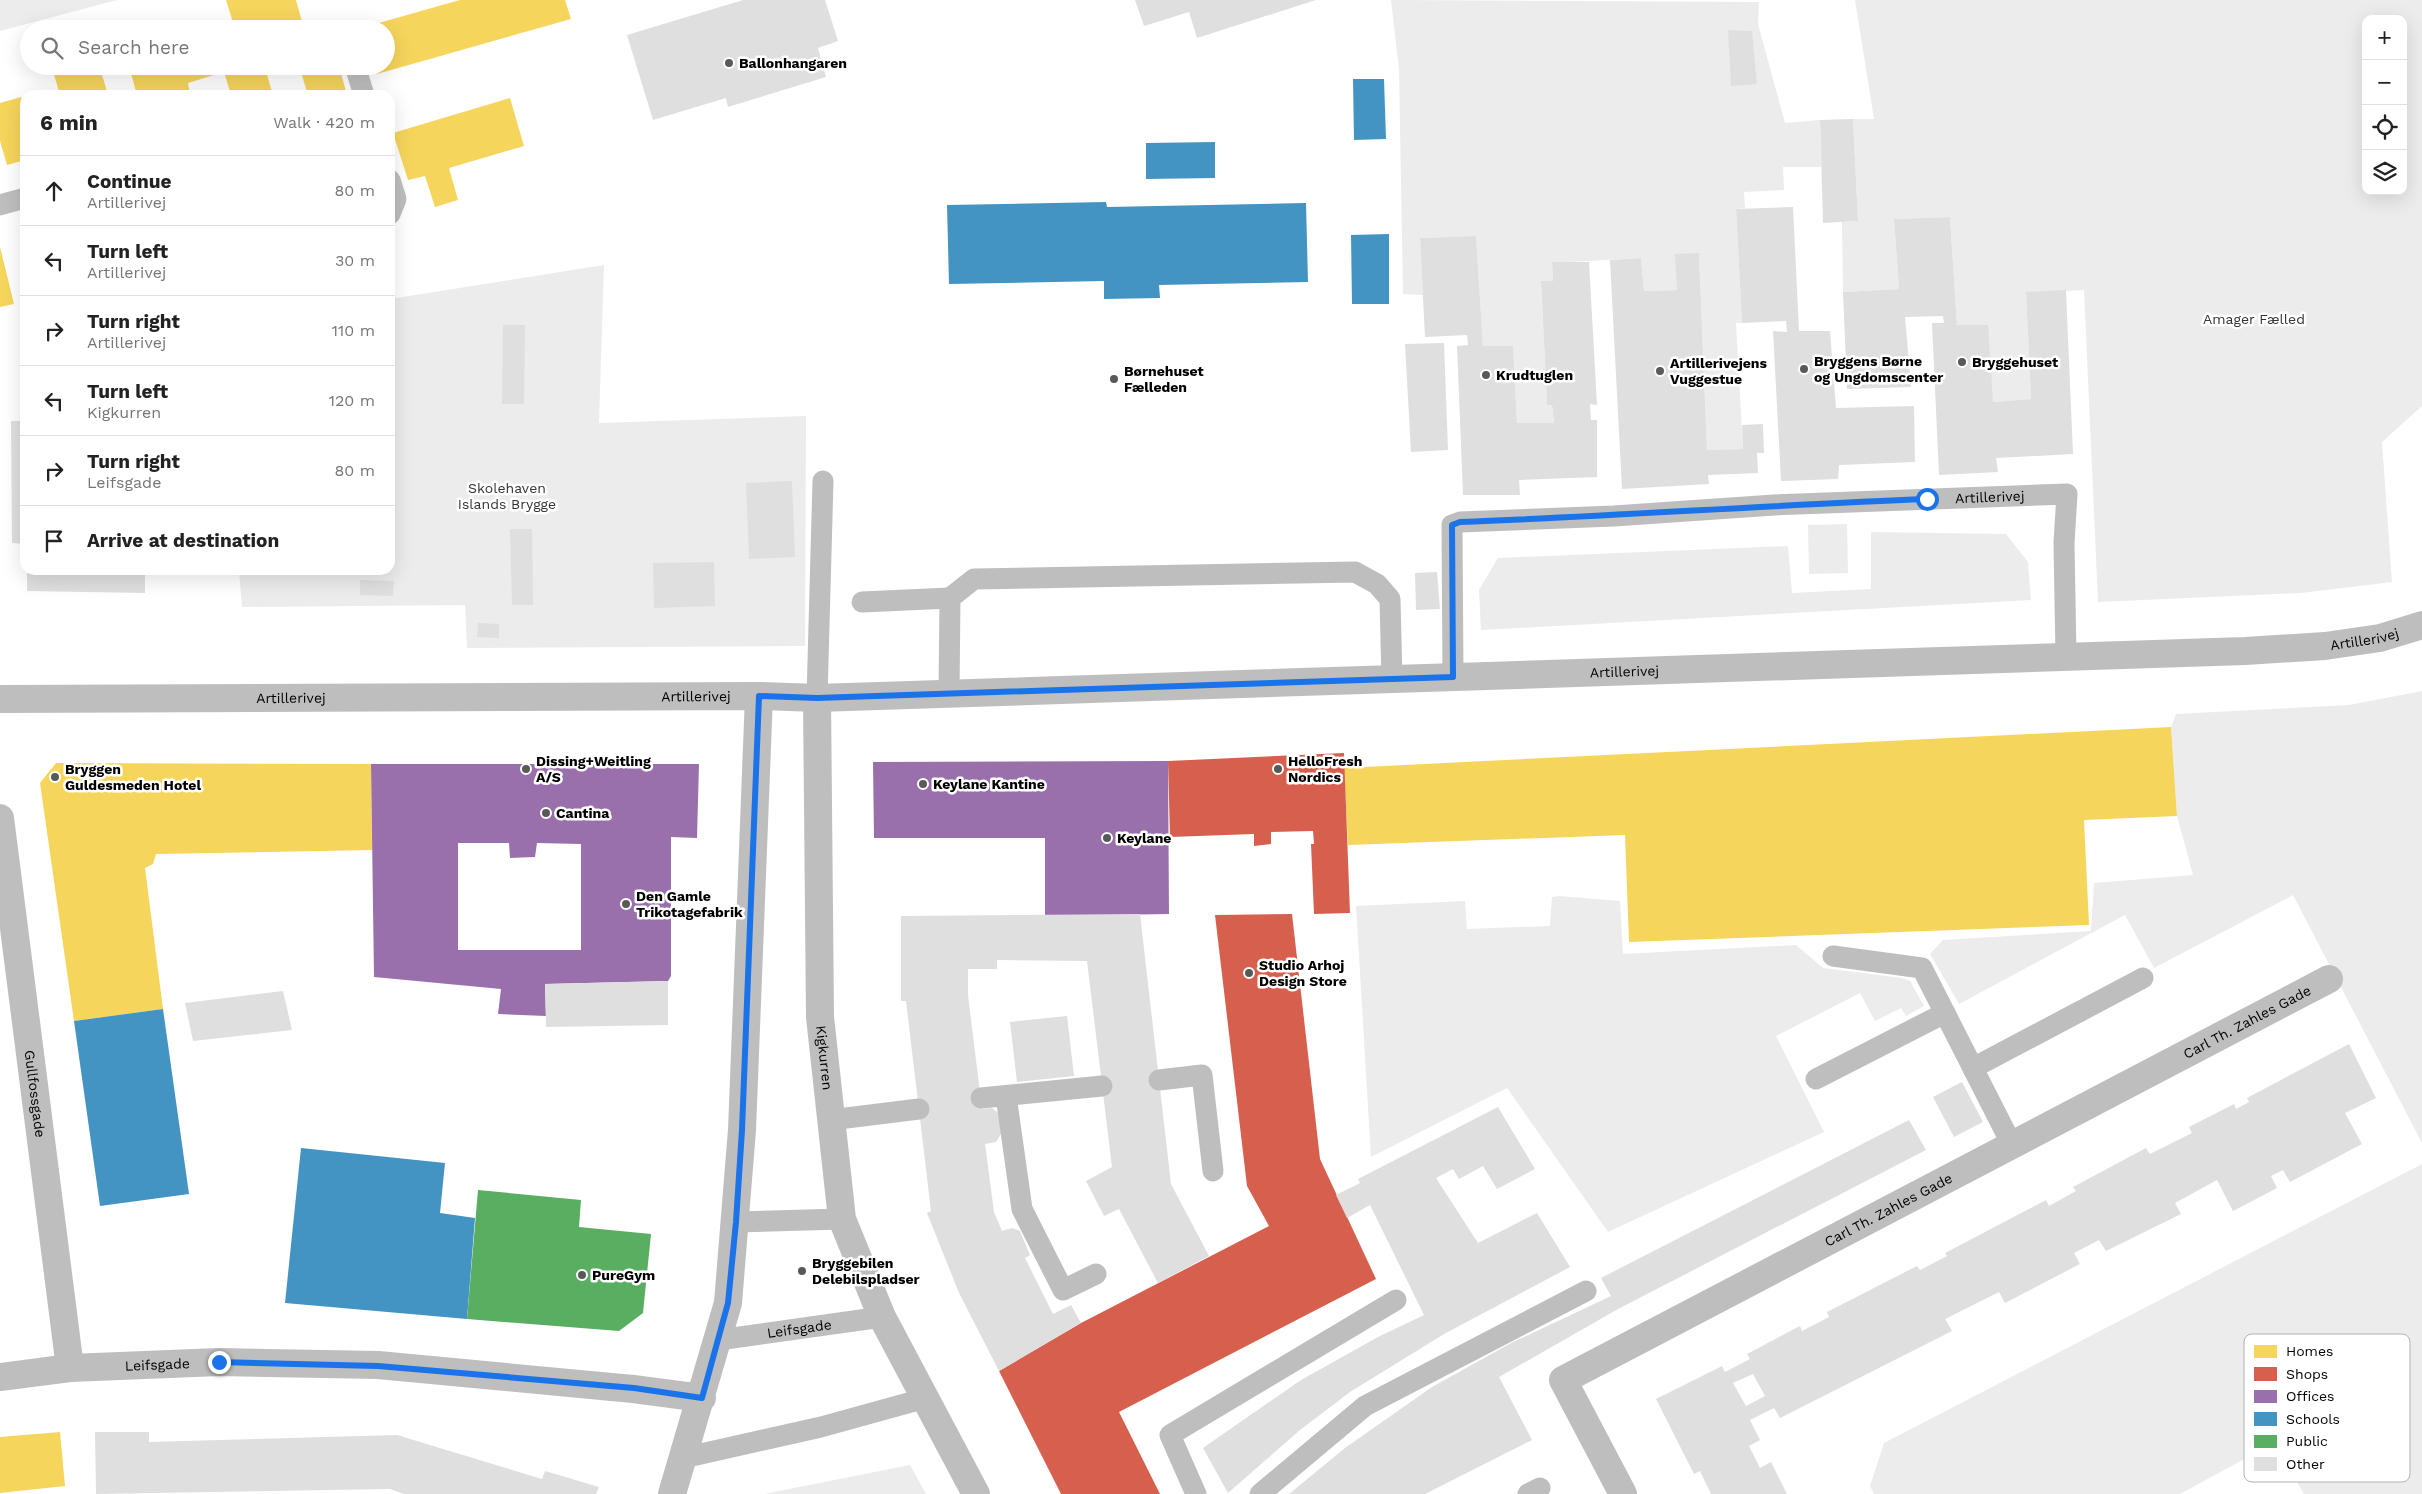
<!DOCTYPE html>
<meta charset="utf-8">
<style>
body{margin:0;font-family:"Work Sans",sans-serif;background:#f6f6f6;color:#222}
.controls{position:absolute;right:15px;top:15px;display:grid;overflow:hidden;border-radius:10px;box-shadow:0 5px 20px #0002}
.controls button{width:45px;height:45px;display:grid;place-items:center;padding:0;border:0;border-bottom:1px solid #e0e0e0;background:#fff;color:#222;font:25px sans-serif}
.stop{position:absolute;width:15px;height:15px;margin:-11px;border:4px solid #1a73e8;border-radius:50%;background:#fff}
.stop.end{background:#1a73e8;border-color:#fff;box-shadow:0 1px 5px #0008}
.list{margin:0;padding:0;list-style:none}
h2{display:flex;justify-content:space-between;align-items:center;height:65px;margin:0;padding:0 20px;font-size:21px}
h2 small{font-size:16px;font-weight:400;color:#767676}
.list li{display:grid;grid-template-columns:32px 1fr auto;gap:15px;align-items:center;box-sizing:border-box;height:70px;padding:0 20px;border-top:1px solid #e0e0e0}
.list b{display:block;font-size:19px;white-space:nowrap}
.list p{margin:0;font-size:16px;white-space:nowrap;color:#767676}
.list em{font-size:16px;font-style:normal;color:#767676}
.icon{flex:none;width:28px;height:28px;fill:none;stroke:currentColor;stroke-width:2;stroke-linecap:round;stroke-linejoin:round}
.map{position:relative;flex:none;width:2422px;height:1494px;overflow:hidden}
.search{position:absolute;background:#fff;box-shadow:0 5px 20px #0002;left:20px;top:20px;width:375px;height:55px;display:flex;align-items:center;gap:12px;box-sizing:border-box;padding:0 18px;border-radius:28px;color:#767676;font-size:19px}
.panel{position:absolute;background:#fff;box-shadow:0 5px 20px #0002;left:20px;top:90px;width:375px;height:485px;border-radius:15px}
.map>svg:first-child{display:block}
</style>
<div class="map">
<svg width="2422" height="1494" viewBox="0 0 2422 1494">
<rect width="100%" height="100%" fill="#fff"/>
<g fill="#ececec" fill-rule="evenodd">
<polygon points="0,0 117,0 0,31"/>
<polygon points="1391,0 1759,2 1758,24 1785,123 1820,120 1821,167 1783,167 1784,190 1744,192 1745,208 1736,209 1742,323 1736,323 1743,449 1707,450 1699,253 1677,290 1644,291 1641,258 1552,263 1553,281 1541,282 1547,405 1552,405 1554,423 1517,423 1513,346 1483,346 1476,236 1420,238 1423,295 1403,294 1399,70"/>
<path d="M 1855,0 L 2422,0 L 2422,406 L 2382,442 L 2392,582 L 2301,593 L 2098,602 L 2084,290 L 2026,293 L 2031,399 L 1993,402 L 1957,325 L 1950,217 L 1894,219 L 1899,289 L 1843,292 L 1842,222 L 1858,221 L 1853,119 L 1874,119 ZM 2366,19 L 2403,19 L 2403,191 L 2366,191 Z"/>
<polygon points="604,265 599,423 806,416 805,646 467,648 465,605 242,607 239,570 390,570 390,299"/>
<polygon points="1847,524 1848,573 1809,574 1808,525"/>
<polygon points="1871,532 2006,534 2028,562 2031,600 1481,630 1479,590 1498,558 1788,546 1792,593 1871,589"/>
<polygon points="2422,691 2422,1143 2293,895 2154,968 2125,915 1959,1004 1930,954 1943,940 2091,931 2094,883 2193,875 2177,816 2171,727 2176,714 2349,705"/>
<polygon points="1559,896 1620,901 1623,954 1796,945 1823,968 1902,978 1910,981 1924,1006 1906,1016 1901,1008 1875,1021 1860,993 1776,1036 1824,1132 1608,1232 1507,1088 1371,1157 1356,906 1465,901 1467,929 1550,926 1552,897"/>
<polygon points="2422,1164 2422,1494 2304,1494 2274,1443 2180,1494 1874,1494 1870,1486 1884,1443"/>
<polygon points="910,1465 926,1494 764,1494"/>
</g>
<g fill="#f6d55c">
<polygon points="226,0 296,0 304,29 235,29"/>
<polygon points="460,0 565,0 571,19 377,74 375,66 386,66 386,29 361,28"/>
<polygon points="57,66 100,68 108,95 60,95 52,68"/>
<polygon points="142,66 182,66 183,68 189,66 271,66 265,68 273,95 231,95 224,72 188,83 190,95 137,95 130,70"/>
<polygon points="310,66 339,66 347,95 308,95 300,69"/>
<polygon points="21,97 25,110 25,160 7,165 0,141 0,103"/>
<polygon points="510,98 524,146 449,168 458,200 435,207 425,176 408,180 393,133"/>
<polygon points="0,247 14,304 0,307"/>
<polygon points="2171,727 2177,816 2084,820 2089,925 1629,942 1625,835 1348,845 1344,768"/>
<polygon points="56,763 371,764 372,850 156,854 153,864 145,868 163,1009 74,1021 40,783"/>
<polygon points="60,1432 65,1486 0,1493 0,1437"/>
</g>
<g fill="#d6604d">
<polygon points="1344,753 1350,913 1314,914 1311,844 1314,844 1313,831 1271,832 1271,844 1254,846 1254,834 1170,837 1168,761"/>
<polygon points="1292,914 1320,1159 1376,1279 1119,1412 1160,1494 1061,1494 999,1371 1081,1323 1269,1226 1247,1186 1215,915"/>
</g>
<g fill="#9970ab" fill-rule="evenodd">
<polygon points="1168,761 1169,914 1045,916 1045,838 874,838 873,762"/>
<path d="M 371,764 L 699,764 L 697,838 L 671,837 L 671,976 L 668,981 L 545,984 L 546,1016 L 498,1014 L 501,989 L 374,977 ZM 458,843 L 509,843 L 510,858 L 535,857 L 537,843 L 581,844 L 581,950 L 458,950 Z"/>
</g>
<g fill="#4393c3">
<polygon points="1353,79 1384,79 1386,139 1354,140"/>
<polygon points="1215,142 1215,178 1146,179 1146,143"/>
<polygon points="1106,202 1107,207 1306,203 1308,282 1159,285 1160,298 1104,299 1104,281 949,284 947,205"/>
<polygon points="1389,234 1389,304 1352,304 1351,235"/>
<polygon points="163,1009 189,1194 100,1206 74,1021"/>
<polygon points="301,1148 445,1163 440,1213 475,1218 467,1319 285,1303"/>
</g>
<polygon fill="#5aae61" points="478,1190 581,1200 579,1227 651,1234 643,1313 619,1331 467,1319"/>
<g fill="#dfdfdf" fill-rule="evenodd">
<polygon points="743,0 825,0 838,41 818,48 826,77 728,107 726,98 653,120 627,35"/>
<polygon points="1135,0 1316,0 1197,38 1189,12 1144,26"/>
<polygon points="1728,30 1752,31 1757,84 1731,86"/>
<polygon points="1853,119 1858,221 1823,223 1820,120"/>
<polygon points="1793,207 1799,331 1830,331 1836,408 1914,406 1915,462 1839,465 1838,479 1781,481 1773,331 1787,332 1786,321 1742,323 1736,209"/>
<polygon points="1950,217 1957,325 1988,325 1993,402 2031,399 2026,292 2066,290 2073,454 1996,458 1998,472 1939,475 1932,323 1944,323 1943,316 1905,317 1911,387 1847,389 1843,292 1899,289 1894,219"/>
<polygon points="1476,236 1483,346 1513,346 1517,423 1554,423 1552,405 1547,405 1541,281 1553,281 1552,262 1589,262 1597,405 1590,404 1591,420 1597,420 1597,477 1519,480 1520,495 1463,495 1457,346 1468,345 1467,335 1425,337 1420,238"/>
<polygon points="1699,253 1707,450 1743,449 1742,425 1763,424 1764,453 1757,453 1758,473 1708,475 1709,484 1622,489 1610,260 1641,258 1644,291 1677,290 1675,254"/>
<polygon points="503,325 525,325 524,404 502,404"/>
<polygon points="1444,343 1448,450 1411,452 1405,344"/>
<polygon points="11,421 25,421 25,544 12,543"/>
<polygon points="792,481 795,557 749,559 746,483"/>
<polygon points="510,529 532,529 533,605 512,605"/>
<polygon points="714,562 715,606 654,608 653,563"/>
<polygon points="27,570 145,570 145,593 27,591"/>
<polygon points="1437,572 1440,609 1416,610 1415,573"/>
<polygon points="360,580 394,581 393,596 360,595"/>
<polygon points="478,623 499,624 499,638 477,637"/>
<polygon points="1140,914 1171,1184 1209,1256 1158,1283 1119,1209 1104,1216 1086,1181 1112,1167 1087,961 997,960 997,969 968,969 968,995 982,1109 992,1108 999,1114 1002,1132 996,1142 985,1144 994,1212 1002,1231 1012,1228 1020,1231 1030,1255 1025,1258 1053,1314 1071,1305 1081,1323 999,1371 959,1293 927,1213 931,1211 906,1001 901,1001 901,916"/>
<polygon points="668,981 668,1025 546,1027 545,984"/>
<polygon points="283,991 292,1030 193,1041 185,1003"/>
<polygon points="1067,1016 1074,1076 1017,1082 1010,1022"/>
<path d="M 2349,1044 L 2376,1098 L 2345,1113 L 2362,1144 L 2290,1182 L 2283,1170 L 2271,1176 L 2277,1188 L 2233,1211 L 2217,1180 L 2175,1203 L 2181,1214 L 2106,1251 L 2099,1240 L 2074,1253 L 2080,1264 L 2005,1303 L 1999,1292 L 1945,1319 L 1952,1331 L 1780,1418 L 1774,1408 L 1750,1420 L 1760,1440 L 1749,1446 L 1760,1468 L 1771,1462 L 1787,1494 L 1711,1494 L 1700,1471 L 1694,1474 L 1656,1399 L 1722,1366 L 1725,1372 L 1750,1359 L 1747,1354 L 1800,1326 L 1802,1331 L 1829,1317 L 1827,1312 L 1917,1266 L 1920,1270 L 1947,1256 L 1945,1253 L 2046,1200 L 2049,1206 L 2076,1191 L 2073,1187 L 2146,1148 L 2150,1154 L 2192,1133 L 2189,1127 L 2234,1104 L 2236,1109 L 2249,1102 L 2247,1098 ZM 1753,1374 L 1765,1396 L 1746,1406 L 1733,1383 Z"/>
<polygon points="1962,1082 1983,1122 1954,1137 1933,1097"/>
<polygon points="1498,1107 1535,1169 1497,1189 1483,1166 1459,1179 1453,1169 1436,1178 1478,1243 1537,1213 1570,1267 1444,1334 1350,1392 1300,1430 1228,1493 1203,1448 1301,1380 1378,1337 1424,1315 1370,1205 1347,1218 1336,1195 1360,1183 1358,1179"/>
<polygon points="1909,1120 1926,1150 1618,1309 1499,1377 1532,1440 1425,1494 1289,1494 1345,1448 1432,1387 1511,1343 1611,1296 1601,1278"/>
<polygon points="95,1432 149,1432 149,1442 397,1435 542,1479 545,1471 599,1487 596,1494 404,1494 390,1489 96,1494"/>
</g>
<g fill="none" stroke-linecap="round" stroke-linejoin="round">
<g stroke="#bebebe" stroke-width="21">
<polyline points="355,66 364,95"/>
<polyline points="390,180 396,199 390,214"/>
<polyline points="0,205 25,198"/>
<polyline points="862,602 950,598"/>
<path id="s1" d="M 1453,677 L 1452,525 L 1460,522 L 1614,516 L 1774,505 L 2067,494 L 2064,543 L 2066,657"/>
<polyline points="949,693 950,598 974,579 1355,572 1377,584 1390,599 1392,681"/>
<polyline points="817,698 823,481"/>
<polyline points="1833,956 1922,968 2012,1145"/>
<polyline points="1973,1068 2143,978"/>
<polyline points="1816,1079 1945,1013"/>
<polyline points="1159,1080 1202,1075 1213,1171"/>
<polyline points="1006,1096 1022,1209 1063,1290 1096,1274"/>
<polyline points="981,1098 1102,1086"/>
<polyline points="830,1120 919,1109"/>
<polyline points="736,1222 842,1219"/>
<path id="s2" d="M 718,1340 L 882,1317"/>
<polyline points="683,1458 821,1427 926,1398"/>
<polyline points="1196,1494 1170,1435 1396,1300"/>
<polyline points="1260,1494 1365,1406 1586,1291"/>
<polyline points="1528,1494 1540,1488"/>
</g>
<g stroke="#bebebe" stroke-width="28">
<path id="s3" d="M 817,698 L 820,1017 L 842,1219 L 882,1317 L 976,1494"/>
<path id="s4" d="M 0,818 L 70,1368"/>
<path id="s5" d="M 0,1377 L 70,1368 L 219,1362 L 378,1365 L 633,1389 L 702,1398"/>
<polyline points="672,1494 728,1303 742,1130 759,696"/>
<path id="s6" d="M 1623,1494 L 1563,1380 L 2329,979"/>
</g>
<path stroke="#bebebe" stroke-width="28" id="s7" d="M 0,699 L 759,696 L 817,698 L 2245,651 L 2325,646 L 2380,638 L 2422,625"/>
</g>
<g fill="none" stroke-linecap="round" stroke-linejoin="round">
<path stroke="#1a73e8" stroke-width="6" d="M 219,1362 L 378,1366 L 634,1388 L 702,1398 L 728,1303 L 736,1222 L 742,1130 L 759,696 L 817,698 L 1453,677 L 1452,525 L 1460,522 C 1616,516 1771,505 1927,499"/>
</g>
<g fill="#595959" stroke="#fff" stroke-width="2">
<circle cx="729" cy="63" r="5"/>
<circle cx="1962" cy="362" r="5"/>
<circle cx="1804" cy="369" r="5"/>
<circle cx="1660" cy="371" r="5"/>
<circle cx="1486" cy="375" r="5"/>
<circle cx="1114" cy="379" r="5"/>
<circle cx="526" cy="769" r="5"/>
<circle cx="1278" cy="769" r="5"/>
<circle cx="55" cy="777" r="5"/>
<circle cx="923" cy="784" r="5"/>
<circle cx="546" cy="813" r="5"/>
<circle cx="1107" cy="838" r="5"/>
<circle cx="626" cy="904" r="5"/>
<circle cx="1249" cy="973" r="5"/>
<circle cx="802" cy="1271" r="5"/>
<circle cx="582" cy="1275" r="5"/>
</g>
<g text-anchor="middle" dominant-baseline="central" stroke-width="5" stroke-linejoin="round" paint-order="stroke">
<g font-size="14" font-weight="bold" fill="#000" stroke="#fff" text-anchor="start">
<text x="739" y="63">Ballonhangaren</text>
<text x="1814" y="361">Bryggens Børne<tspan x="1814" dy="16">og Ungdomscenter</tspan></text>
<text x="1972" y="362">Bryggehuset</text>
<text x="1670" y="363">Artillerivejens<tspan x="1670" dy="16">Vuggestue</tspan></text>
<text x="1124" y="371">Børnehuset<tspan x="1124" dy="16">Fælleden</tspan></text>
<text x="1496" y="375">Krudtuglen</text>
<text x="536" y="761">Dissing+Weitling<tspan x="536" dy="16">A/S</tspan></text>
<text x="1288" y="761">HelloFresh<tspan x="1288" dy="16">Nordics</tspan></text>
<text x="65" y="769">Bryggen<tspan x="65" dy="16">Guldesmeden Hotel</tspan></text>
<text x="933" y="784">Keylane Kantine</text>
<text x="556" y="813">Cantina</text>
<text x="1117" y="838">Keylane</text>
<text x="636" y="896">Den Gamle<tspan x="636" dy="16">Trikotagefabrik</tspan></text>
<text x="1259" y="965">Studio Arhoj<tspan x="1259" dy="16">Design Store</tspan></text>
<text x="812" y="1263">Bryggebilen<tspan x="812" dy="16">Delebilspladser</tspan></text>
<text x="592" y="1275">PureGym</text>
</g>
<g font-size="14" fill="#333" stroke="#fff">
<text x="2254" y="319">Amager Fælled</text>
<text x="507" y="488">Skolehaven<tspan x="507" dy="16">Islands Brygge</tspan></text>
</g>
<g font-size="14" fill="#000" stroke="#fff">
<text stroke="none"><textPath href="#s1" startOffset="691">Artillerivej</textPath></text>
<text stroke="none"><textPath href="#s7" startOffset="2366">Artillerivej</textPath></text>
<text stroke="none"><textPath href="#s7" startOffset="1625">Artillerivej</textPath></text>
<text stroke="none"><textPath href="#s7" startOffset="696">Artillerivej</textPath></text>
<text stroke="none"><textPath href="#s7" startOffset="291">Artillerivej</textPath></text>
<text stroke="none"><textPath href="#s6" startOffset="901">Carl Th. Zahles Gade</textPath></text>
<text stroke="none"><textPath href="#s3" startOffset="360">Kigkurren</textPath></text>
<text stroke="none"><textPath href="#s4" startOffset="278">Gullfossgade</textPath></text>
<text stroke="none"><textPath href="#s6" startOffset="496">Carl Th. Zahles Gade</textPath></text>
<text stroke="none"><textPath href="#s2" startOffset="82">Leifsgade</textPath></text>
<text stroke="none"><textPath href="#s5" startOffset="158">Leifsgade</textPath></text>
</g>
</g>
<rect x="2244" y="1334" width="166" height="148" rx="8" fill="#fff" stroke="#b2b2b2" stroke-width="1"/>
<rect x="2254" y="1345" width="23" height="13" fill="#f6d55c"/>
<rect x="2254" y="1367" width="23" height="14" fill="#d6604d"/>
<rect x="2254" y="1390" width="23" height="13" fill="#9970ab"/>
<rect x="2254" y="1412" width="23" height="14" fill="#4393c3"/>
<rect x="2254" y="1435" width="23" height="13" fill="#5aae61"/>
<rect x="2254" y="1457" width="23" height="14" fill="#dfdfdf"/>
<g font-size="14" fill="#000">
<text x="2286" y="1356">Homes</text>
<text x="2286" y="1379">Shops</text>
<text x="2286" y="1401">Offices</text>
<text x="2286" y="1424">Schools</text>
<text x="2286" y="1446">Public</text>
<text x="2286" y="1469">Other</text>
</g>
</svg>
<div class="controls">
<button>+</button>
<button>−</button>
<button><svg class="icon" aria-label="locate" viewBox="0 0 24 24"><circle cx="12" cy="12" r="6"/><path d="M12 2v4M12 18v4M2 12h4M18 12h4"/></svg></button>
<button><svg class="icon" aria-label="layers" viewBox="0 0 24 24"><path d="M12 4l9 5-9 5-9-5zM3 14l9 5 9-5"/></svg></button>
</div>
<div class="stop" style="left:1927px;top:499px"></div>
<div class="stop end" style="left:219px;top:1362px"></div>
<div class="search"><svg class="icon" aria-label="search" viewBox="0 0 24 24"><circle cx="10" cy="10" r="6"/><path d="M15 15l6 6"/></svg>Search here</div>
<section class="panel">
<h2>6 min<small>Walk · 420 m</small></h2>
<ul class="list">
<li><svg class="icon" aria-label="ahead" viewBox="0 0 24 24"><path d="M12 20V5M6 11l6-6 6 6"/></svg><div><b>Continue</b><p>Artillerivej</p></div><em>80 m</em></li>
<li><svg class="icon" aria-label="left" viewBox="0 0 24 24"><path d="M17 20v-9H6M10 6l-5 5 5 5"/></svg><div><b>Turn left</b><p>Artillerivej</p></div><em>30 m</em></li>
<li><svg class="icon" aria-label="right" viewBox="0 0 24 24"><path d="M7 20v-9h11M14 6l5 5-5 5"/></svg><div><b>Turn right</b><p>Artillerivej</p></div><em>110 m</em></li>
<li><svg class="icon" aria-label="left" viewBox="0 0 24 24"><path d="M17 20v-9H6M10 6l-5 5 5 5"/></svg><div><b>Turn left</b><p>Kigkurren</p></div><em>120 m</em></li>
<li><svg class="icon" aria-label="right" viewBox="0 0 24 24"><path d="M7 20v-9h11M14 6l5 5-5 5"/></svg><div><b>Turn right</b><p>Leifsgade</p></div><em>80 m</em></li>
<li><svg class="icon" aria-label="arrive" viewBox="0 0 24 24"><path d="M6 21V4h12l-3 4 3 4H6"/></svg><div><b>Arrive at destination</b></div></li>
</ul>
</section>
</div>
